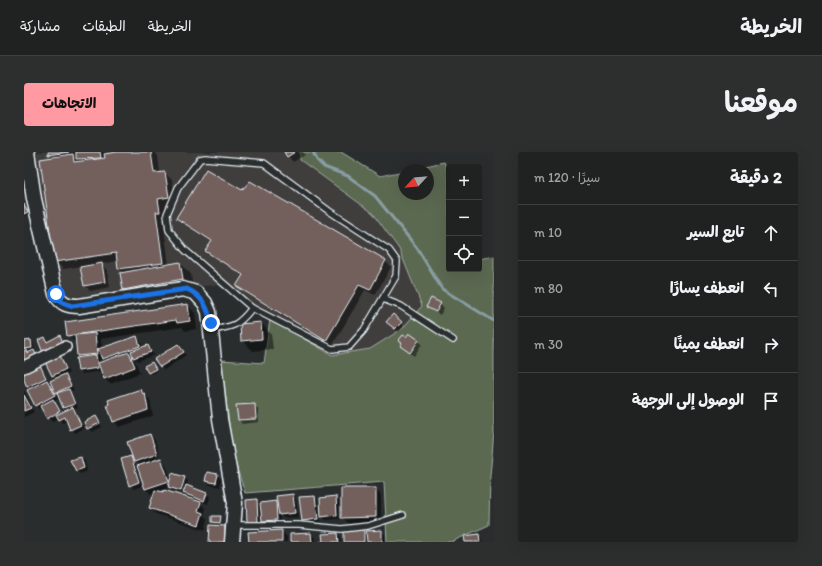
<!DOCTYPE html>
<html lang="ar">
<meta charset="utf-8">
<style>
body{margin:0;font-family:Itim,"Playpen Sans Arabic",sans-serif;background:#2d2f2f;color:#f1f3f6;direction:rtl}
.controls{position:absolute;right:12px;top:12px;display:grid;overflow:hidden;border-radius:4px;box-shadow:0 4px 16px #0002}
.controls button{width:36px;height:36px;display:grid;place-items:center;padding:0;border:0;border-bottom:1px solid #3d3f40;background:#202222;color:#f1f3f6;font:20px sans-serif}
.compass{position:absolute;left:374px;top:12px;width:36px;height:36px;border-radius:50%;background:#202222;box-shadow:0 4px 16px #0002;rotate:244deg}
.stop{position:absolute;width:12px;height:12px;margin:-9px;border:3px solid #1a73e8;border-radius:50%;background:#fff}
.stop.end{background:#1a73e8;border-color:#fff;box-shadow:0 1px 4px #0008}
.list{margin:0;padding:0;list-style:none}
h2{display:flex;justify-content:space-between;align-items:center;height:52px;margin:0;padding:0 16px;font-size:17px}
h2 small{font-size:13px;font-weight:400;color:#a2a4a5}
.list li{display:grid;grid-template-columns:26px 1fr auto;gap:12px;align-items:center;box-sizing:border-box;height:56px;padding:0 16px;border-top:1px solid #3d3f40}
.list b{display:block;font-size:15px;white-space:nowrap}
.list em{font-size:13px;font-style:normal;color:#a2a4a5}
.icon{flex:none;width:22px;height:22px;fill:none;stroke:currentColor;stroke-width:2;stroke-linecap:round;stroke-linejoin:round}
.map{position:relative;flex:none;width:470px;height:390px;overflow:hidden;direction:ltr;border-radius:4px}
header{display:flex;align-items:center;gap:24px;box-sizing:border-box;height:56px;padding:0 20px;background:#202222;border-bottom:1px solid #3d3f40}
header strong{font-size:19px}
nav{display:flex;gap:22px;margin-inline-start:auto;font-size:14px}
.intro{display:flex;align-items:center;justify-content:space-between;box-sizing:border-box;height:96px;padding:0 24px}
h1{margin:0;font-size:28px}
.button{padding:10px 18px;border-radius:4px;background:#ff9aa2;color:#111;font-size:14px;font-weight:700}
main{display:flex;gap:24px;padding:0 24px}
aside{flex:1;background:#202222;border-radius:4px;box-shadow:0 4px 16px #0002}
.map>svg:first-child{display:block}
</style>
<header>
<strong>الخريطة</strong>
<nav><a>الخريطة</a><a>الطبقات</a><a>مشاركة</a></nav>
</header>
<div class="intro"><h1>موقعنا</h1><a class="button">الاتجاهات</a></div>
<main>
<aside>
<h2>2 دقيقة<small>سيرًا · 120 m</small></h2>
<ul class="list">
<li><svg class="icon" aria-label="ahead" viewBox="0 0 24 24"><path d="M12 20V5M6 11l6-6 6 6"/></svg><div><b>تابع السير</b></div><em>10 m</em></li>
<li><svg class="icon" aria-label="left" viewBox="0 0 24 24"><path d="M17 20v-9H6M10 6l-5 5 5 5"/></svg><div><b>انعطف يسارًا</b></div><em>80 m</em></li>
<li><svg class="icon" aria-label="right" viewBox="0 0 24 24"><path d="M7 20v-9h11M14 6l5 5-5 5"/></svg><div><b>انعطف يمينًا</b></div><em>30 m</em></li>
<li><svg class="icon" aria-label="arrive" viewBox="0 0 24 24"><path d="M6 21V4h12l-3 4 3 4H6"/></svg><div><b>الوصول إلى الوجهة</b></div></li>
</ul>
</aside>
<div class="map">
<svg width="470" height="390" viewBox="0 0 470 390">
<rect width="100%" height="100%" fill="#2a2d2e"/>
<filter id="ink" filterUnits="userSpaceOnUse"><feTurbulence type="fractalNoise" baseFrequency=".025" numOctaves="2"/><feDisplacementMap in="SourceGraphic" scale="8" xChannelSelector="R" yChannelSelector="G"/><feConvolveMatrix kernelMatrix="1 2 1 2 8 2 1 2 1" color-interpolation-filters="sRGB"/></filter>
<g filter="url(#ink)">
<polygon fill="#403d3c" points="8,0 276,0 276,8 349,61 375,97 398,154 378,177 346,197 308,203 193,133 35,146"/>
<polygon fill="#5b6951" stroke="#a2ada4" points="276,0 317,0 356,24 380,19 380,42 404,42 404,18 383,18 420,10 425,21 425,117 455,117 455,107 470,104 470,281 466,324 465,373 427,390 363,390 360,330 221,341 209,304 197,208 240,211 246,167 308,203 346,197 378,177 398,154 375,97 349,61 276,8"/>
<g fill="#0007" fill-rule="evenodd">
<polygon points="25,0 83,0 83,2 101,0 130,0 134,4 136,21 141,21 148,28 152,52 141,54 143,67 139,67 145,113 156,111 167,122 169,138 110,148 99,137 100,121 95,116 94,109 77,112 83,118 86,135 66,139 61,133 57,114 39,117 31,109 29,6"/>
<polygon points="261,0 279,0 281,3 269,10"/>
<polygon points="0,53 5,62 0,64"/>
<polygon points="153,66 361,109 367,115 351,143 341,138 308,194 219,139 214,134 219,124 183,99 188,90 159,71"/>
<polygon points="416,152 420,156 416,163 403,155"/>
<path d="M 163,153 L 171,161 L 173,177 L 161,179 L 158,175 L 77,187 L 78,197 L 113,185 L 120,195 L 124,194 L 130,203 L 114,209 L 110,206 L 116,221 L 86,232 L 81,227 L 78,219 L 58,222 L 55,218 L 57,206 L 54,203 L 52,191 L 44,183 ZM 79,207 L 82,209 L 76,211 L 75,208 Z"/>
<polygon points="369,164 380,174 375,180 364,169"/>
<polygon points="237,171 247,182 249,197 229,199 218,188"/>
<path d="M 6,189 L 10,193 L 11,201 L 19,213 L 16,214 L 24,230 L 30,236 L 33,227 L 29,223 L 35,204 L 39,208 L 45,221 L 41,223 L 50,238 L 46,239 L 54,255 L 50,257 L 60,276 L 51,281 L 43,269 L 39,271 L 35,266 L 28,270 L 18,255 L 15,257 L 12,253 L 7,237 L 0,226 L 0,190 ZM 30,238 L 35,244 L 40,256 L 43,259 L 38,261 L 30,249 L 34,247 Z"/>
<polygon points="376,189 394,189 398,192 390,204 381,197"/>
<polygon points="154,193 162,203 140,218 136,214"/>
<polygon points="129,212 133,219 127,222 122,214"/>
<polygon points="0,238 10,260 0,265"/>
<polygon points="117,238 126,248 129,264 95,275 90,269"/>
<polygon points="230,253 234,257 235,270 218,272 215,268"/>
<polygon points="72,266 78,275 68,280 61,271"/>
<path d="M 126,283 L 131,288 L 137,308 L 142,313 L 147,327 L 160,326 L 164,329 L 163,334 L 183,342 L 186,345 L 184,352 L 174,348 L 182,357 L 180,363 L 184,367 L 181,378 L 132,362 L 126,356 L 131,341 L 127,342 L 121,336 L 116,321 L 114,321 L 118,334 L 110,337 L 106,333 L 107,305 L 112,315 L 116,314 L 111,309 ZM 127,288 L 129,288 L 136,306 L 134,307 ZM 146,335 L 149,338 L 161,342 L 167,348 L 134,340 Z"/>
<polygon points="57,306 61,309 63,319 56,322 52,318"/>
<polygon points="193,323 197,327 196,335 186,333 182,329"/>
<polygon points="351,337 357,343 357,371 324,371 318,365"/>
<polygon points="268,343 272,347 274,365 259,366 256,363 256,371 243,372 237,366 237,373 228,373 224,370 233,348 238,353 251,350 255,354"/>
<polygon points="291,345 294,349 297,370 282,372 279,368"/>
<polygon points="311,346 315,349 316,367 302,368 298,364"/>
<polygon points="196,365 197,372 189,370"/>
<polygon points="258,379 263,385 263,390 226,390"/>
<polygon points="339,379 343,383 357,379 361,383 361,390 321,390"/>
<polygon points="287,382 291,386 291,390 267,390"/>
<polygon points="314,382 317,385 318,390 300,390"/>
<polygon points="454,383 460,390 442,390"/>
</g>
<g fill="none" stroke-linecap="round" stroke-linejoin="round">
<polyline stroke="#899ea5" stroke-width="3" points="289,0 293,8 300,15 324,24 351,44 393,96 418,137 470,169"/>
</g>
<g fill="#73615c" stroke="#e8f1f8">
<polygon points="24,0 45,0 24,3"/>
<polygon points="52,0 76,0 77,6 52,7"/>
<polygon points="93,0 127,0 130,21 141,20 145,45 134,47 136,60 132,60 139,111 94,117 92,101 30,110 16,7 49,2 50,10 81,6 80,2"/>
<polygon points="260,0 271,0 263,5"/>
<polygon points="182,17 218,38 226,29 362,108 346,138 335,133 302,189 212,134 219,123 181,99 188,89 152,66"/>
<polygon points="0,52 4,60 0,62"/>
<polygon points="156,110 159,127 99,138 96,121"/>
<polygon points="78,111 81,130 60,134 56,115"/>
<polygon points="407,146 417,151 412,160 402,155"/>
<polygon points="164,152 166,169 153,171 152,168 43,184 41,170"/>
<polygon points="369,162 378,170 371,177 362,170"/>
<polygon points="237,170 238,187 217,189 216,172"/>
<polygon points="71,181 73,202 53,204 51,183"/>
<polygon points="385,181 395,188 386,201 376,194 378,191 374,189 379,183 382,185"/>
<polygon points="36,183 40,193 19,201 14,188 21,185 23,190"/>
<polygon points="113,184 116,194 78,207 74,197"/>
<polygon points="7,188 8,196 0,197 0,189"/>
<polygon points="154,192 160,200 136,215 130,207"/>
<polygon points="124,193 127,200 109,206 107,199"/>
<polygon points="2,198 3,201 10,198 14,208 0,213 0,199"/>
<polygon points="105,200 111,215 80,227 74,211"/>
<polygon points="36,203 42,217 28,224 21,210"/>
<polygon points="72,203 74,216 54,219 52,206"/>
<polygon points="128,210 132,217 124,221 120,214"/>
<polygon points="16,213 22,226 3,235 0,228 0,220"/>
<polygon points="41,222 47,234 31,241 26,229"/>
<polygon points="23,228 31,243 11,254 3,238"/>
<polygon points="45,237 51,252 39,256 33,241"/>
<polygon points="117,237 119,242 121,241 124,258 89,270 83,253 85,252 84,248"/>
<polygon points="0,243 7,256 0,259"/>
<polygon points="29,247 36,259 23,267 16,254"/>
<polygon points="231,252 232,267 214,268 212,253"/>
<polygon points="49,255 57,273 46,278 41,265 35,268 32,263"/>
<polygon points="72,264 76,271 63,277 60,270"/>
<polygon points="126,282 133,302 110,310 103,290"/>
<polygon points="107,304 115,330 105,334 97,307"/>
<polygon points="57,305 60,316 52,319 46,308"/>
<polygon points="137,306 145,329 121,337 113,314"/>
<polygon points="183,320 194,322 192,331 181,329"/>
<polygon points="148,321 161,325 157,339 144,335"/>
<polygon points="162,333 183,341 180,349 159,341"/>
<polygon points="317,336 352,336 352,365 317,366"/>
<polygon points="131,338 139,340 140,338 177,350 174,359 179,361 175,373 125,356"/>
<polygon points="269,342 271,361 255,363 252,344"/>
<polygon points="291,344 294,367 278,369 275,345"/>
<polygon points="312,344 313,363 297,365 296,346"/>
<polygon points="233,347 234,370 223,370 222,348"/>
<polygon points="252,349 253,368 238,369 236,351"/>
<polygon points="188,364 197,364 196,371 188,370"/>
<polygon points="186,373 201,374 201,390 185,390"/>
<polygon points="258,378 258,390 225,390 224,380"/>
<polygon points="340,378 340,390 320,390 320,379"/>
<polygon points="358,378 358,390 343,390 342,379"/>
<polygon points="287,381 288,390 266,390 266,382"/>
<polygon points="314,381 315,390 296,390 299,390 298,382"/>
<polygon points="455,382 456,390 441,390 440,384"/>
</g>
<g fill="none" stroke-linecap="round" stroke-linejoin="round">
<defs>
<g id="service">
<polygon points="181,6 240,11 305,59 365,98 373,109 372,124 340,178 325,195 308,197 228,156 161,98 145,78 143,62 154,36 176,7"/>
<polyline points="359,147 377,154 429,188"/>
<path d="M 187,178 C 209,175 214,174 228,156"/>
<polyline points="210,373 275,373 318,377 344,374 379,363"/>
</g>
<polyline id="minor" points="0,215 41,195"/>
<path id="tertiary" d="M 3,0 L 10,47 L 32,142 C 37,152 44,154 55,154 L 159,137 L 172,141 L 181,151 L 185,160 L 196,267 L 211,351 L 208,390"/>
</defs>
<use href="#service" stroke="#e8f1f8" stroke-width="8"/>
<use href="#minor" stroke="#e8f1f8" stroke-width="14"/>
<use href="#tertiary" stroke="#e8f1f8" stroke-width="17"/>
<use href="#service" stroke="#2a2d2e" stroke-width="5.5"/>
<use href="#minor" stroke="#2a2d2e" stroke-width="11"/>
<use href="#tertiary" stroke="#2a2d2e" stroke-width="14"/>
</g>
</g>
<g fill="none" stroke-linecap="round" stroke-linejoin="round" filter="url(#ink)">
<path stroke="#1a73e8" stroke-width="5" d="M 32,142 L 38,150 L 48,154 L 163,137 C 178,144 184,155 187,171"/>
</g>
</svg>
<div class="controls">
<button>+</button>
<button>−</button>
<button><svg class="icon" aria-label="locate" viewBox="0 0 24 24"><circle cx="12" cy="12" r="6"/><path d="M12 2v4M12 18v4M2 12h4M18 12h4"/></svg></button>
</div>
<svg class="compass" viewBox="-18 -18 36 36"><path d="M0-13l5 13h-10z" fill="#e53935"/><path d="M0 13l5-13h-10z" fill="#a2a4a5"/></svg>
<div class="stop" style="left:32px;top:142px"></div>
<div class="stop end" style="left:187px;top:171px"></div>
</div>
</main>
